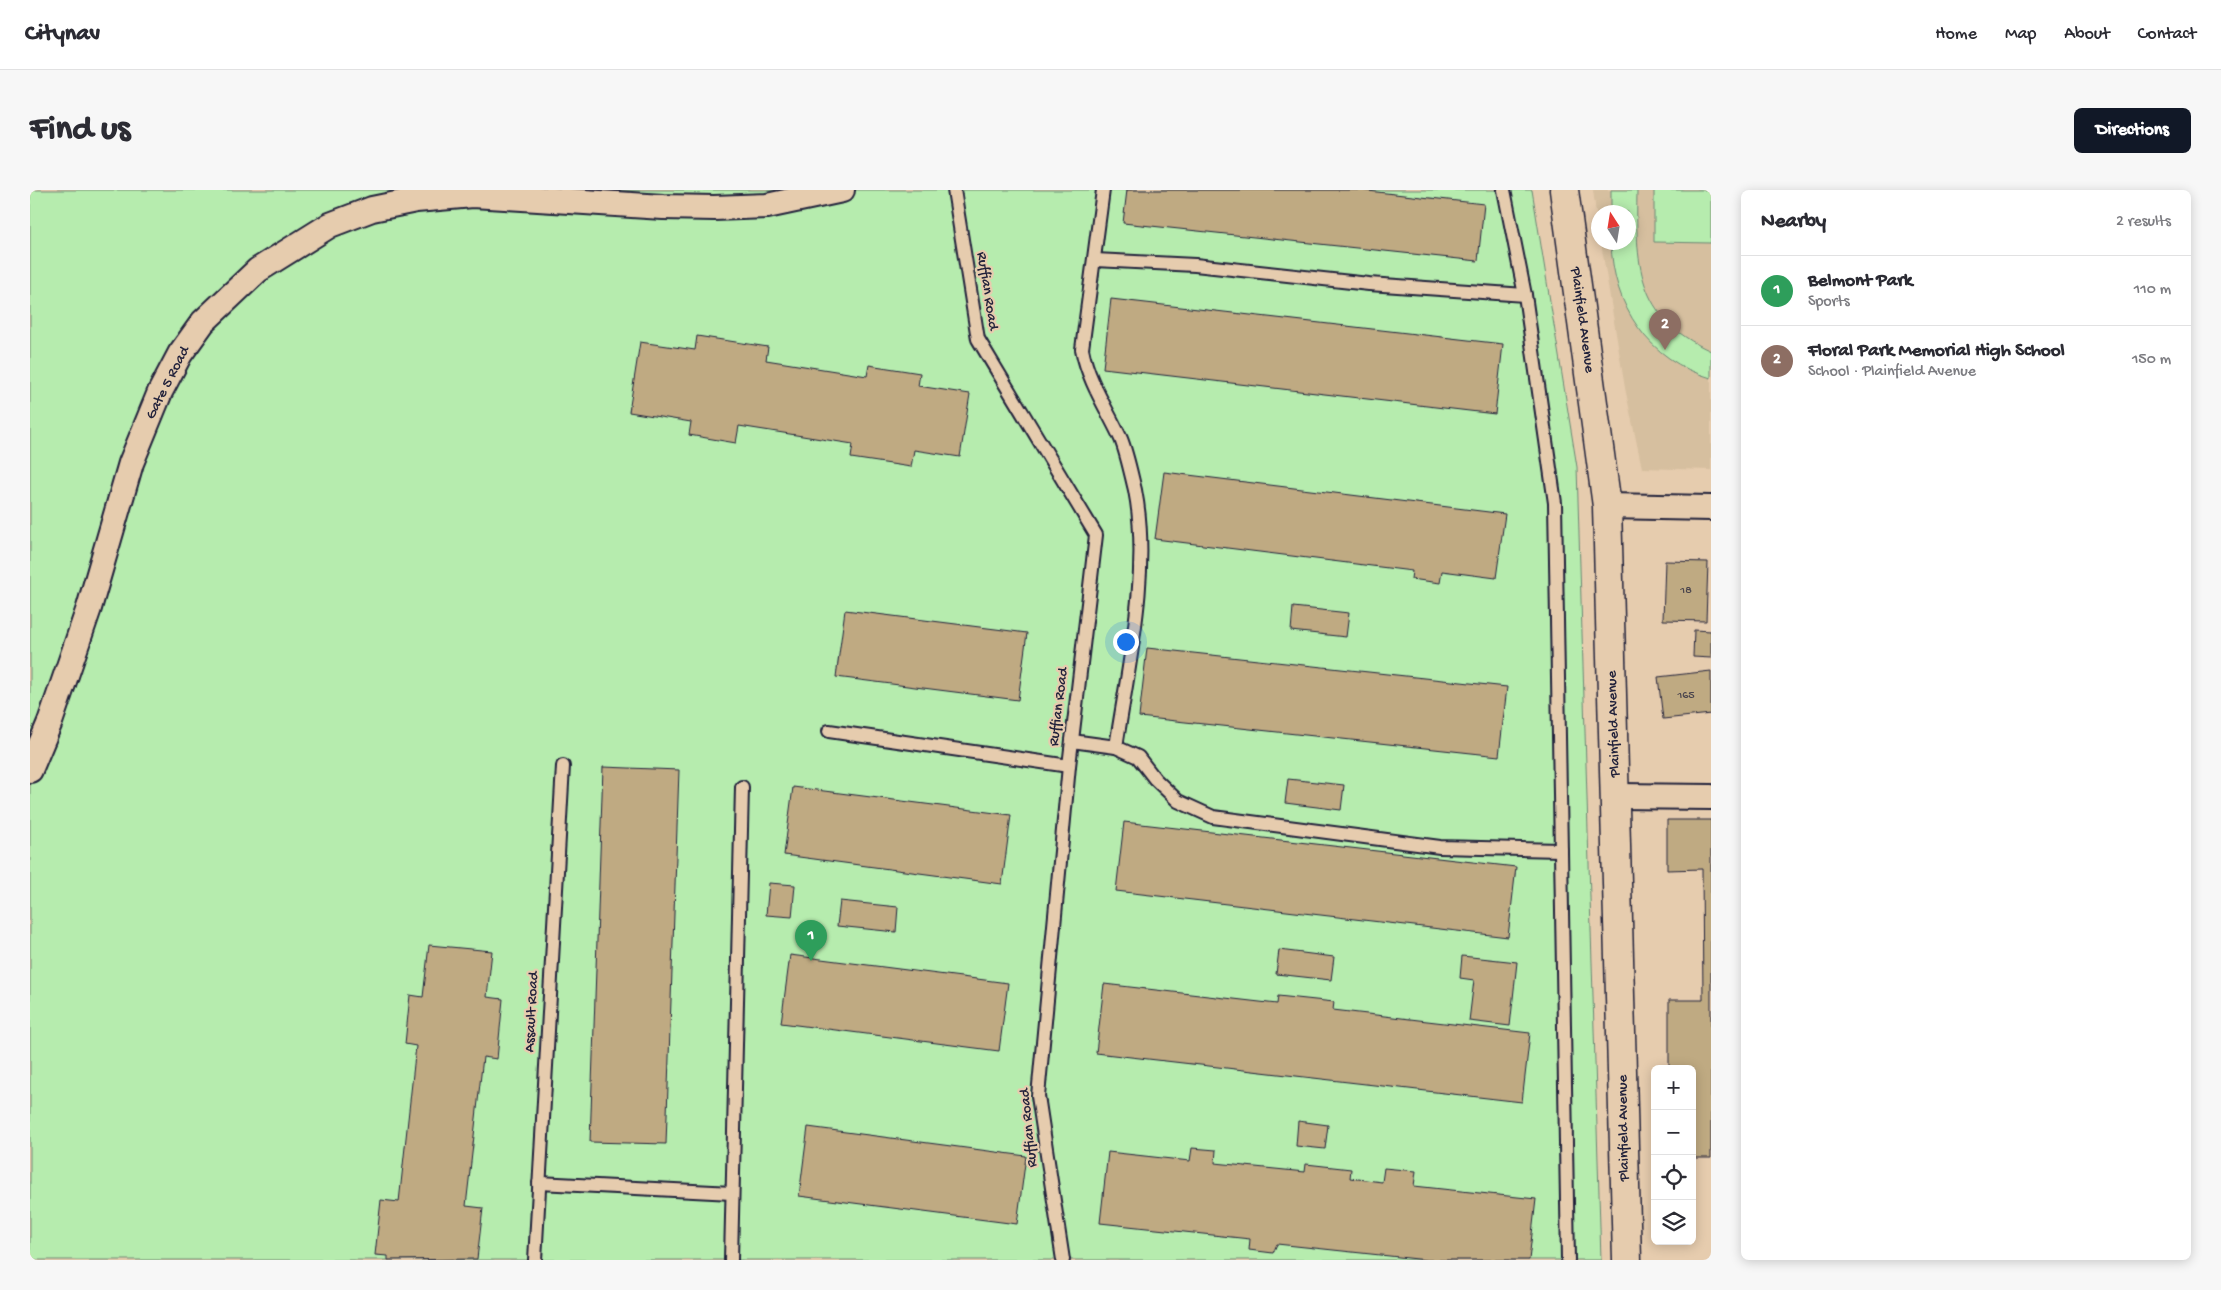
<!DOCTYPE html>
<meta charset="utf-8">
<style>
body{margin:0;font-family:"Gochi Hand",sans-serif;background:#f7f7f7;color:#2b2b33}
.controls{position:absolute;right:15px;bottom:15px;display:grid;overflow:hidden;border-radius:8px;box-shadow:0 2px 12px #0003}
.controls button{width:45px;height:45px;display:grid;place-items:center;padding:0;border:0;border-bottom:1px solid #e1e1e2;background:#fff;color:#2b2b33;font:25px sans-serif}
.compass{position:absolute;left:1561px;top:15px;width:45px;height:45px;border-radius:50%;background:#fff;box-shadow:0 2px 12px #0003;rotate:348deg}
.you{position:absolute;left:1095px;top:451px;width:18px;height:18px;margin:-12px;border:4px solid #fff;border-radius:50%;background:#1a73e8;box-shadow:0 0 0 8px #1a73e833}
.badge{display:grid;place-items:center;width:32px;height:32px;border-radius:50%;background:#111827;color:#fff;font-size:16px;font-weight:700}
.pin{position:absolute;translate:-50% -41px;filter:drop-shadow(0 1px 2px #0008)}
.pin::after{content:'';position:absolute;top:26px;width:18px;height:15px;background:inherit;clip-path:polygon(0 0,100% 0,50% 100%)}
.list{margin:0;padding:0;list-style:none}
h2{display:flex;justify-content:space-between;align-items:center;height:65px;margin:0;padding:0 20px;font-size:21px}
h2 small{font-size:16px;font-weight:400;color:#7c7c81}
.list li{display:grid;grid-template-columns:32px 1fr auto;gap:15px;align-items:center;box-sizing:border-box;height:70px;padding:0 20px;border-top:1px solid #e1e1e2}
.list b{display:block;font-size:19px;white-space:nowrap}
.list p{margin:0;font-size:16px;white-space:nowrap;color:#7c7c81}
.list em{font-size:16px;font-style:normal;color:#7c7c81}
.icon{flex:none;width:28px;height:28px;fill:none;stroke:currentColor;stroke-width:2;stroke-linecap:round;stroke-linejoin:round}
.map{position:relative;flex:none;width:1681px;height:1070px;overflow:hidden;border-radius:8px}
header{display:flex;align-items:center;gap:30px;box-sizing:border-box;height:70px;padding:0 25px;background:#fff;border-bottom:1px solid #e1e1e2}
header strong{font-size:24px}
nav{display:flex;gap:28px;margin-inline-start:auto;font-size:18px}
.intro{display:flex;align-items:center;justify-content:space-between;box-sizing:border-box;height:120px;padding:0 30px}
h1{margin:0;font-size:35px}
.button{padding:12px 22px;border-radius:8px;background:#111827;color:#fff;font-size:18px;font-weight:700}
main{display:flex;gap:30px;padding:0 30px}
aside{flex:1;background:#fff;border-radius:8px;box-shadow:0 2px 12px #0003}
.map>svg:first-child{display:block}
</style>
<header>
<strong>Citynav</strong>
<nav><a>Home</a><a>Map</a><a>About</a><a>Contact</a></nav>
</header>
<div class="intro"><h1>Find us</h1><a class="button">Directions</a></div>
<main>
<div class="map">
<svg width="1681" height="1070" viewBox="0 0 1681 1070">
<rect width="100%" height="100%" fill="#e6ccae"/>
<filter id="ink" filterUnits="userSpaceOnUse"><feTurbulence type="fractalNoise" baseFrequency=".02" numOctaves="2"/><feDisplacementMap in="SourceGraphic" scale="10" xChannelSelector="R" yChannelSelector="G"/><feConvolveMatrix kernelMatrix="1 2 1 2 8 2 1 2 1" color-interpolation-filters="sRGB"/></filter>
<g filter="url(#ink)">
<polygon fill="#d6bf9f" points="1563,0 1681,0 1681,280 1612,278 1595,198 1571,53 1598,52 1598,22 1568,22 1568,39"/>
<g fill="#b6ecae" stroke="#6c8774">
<polygon points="0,0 1502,0 1547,277 1571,1070 0,1070"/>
<path d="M 1581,0 L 1607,0 C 1606,73 1605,127 1681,161 L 1681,188 C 1618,170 1583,116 1581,53 L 1598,52 L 1598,22 L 1581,22 Z"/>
<polygon points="1624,0 1681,0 1681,53 1624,52"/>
</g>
<g fill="#bfaa82" stroke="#22223b">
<polygon points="1097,0 1329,0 1454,14 1448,71 1093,33"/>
<polygon points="1081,109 1473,154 1465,224 1073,178"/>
<polygon points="667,146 738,157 736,170 837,186 839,175 890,183 888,196 940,204 930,267 884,260 881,277 821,268 823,254 709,236 706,253 659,245 661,232 599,222 610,152 665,160"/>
<polygon points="1134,282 1475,324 1466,388 1412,381 1410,393 1381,389 1382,381 1125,349"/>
<polygon points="1635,371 1678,372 1676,431 1633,430"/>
<polygon points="1263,417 1319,423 1316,447 1261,441"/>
<polygon points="815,420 997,443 988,510 806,487"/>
<polygon points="1664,440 1681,441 1681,468 1663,467"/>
<polygon points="1117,458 1477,497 1469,566 1109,527"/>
<polygon points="1681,481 1681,524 1633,529 1628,487"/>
<polygon points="573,577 649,580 636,954 560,952"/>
<polygon points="1258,589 1314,595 1311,620 1255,613"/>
<polygon points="763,597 981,625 972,694 754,665"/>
<polygon points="1637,630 1681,630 1681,968 1662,968 1662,879 1639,879 1639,810 1673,810 1672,679 1637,680"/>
<polygon points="1094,632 1486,677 1478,747 1086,701"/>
<polygon points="739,693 765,695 762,727 736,725"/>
<polygon points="810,711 868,717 866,742 807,736"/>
<polygon points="399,755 462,761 457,807 473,809 467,869 453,867 436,1016 453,1018 447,1069 358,1070 358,1066 345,1065 351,1010 369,1012 386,856 375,854 380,805 393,807"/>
<polygon points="1249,760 1304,767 1301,790 1246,784"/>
<polygon points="760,765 978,793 969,861 751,833"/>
<polygon points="1432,766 1487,772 1480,836 1439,831 1444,790 1430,788"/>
<polygon points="1074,794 1247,814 1248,806 1304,812 1303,820 1500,843 1492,912 1066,863"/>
<polygon points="1268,931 1298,935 1295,959 1266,956"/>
<polygon points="778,937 996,966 987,1034 769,1006"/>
<polygon points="1162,958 1186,960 1185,973 1275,982 1276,974 1321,979 1320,988 1352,992 1354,978 1386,981 1384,996 1506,1009 1499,1070 1397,1070 1247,1054 1243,1063 1219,1060 1220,1049 1070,1033 1078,962 1160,971"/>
</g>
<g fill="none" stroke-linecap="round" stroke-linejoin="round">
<defs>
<g id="lane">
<polyline points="924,0 948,149 1066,345 1039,576 1008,906 1033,1070"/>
<path d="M 1073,0 L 1052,159 C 1058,191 1077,219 1091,249 C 1097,264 1101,284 1105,300 C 1121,380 1098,477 1086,557"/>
<polyline points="1474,0 1495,105 1525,313 1538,1070"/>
<polyline points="1065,70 1165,75 1339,94 1495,105"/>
<polyline points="799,541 1039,576"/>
<polyline points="1042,551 1086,557 1108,567 1125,589 1148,611 1183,627 1410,657 1531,660"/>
<polyline points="509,993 702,1003"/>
<polyline points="505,1070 533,576"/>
<polyline points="701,1070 712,597"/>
</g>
<g id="street">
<polyline points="1577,316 1681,318"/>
<polyline points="0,580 20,532 59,418 101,273 130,202 150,164 173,132 228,80 300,35 342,19 386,10 443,5 633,17 684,18 737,16 812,0"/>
<polyline points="1586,606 1681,607"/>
</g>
<polyline id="secondary" points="1534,0 1577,316 1597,1070"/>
</defs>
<use href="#lane" stroke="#22223b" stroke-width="16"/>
<use href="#street" stroke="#22223b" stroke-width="28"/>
<use href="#secondary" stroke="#22223b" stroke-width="31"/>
<use href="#lane" stroke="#e6ccae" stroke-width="12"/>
<use href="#street" stroke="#e6ccae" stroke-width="24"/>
<use href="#secondary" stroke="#e6ccae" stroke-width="28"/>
</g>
</g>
<g text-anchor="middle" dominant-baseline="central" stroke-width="4.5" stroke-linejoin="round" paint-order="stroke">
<g font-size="12" fill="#49444d">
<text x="1656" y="401">18</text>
<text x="1656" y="506">165</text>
</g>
<g font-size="15" fill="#22223b" stroke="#e6ccae">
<text transform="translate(957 101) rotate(81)">Ruffian Road</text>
<text transform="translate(1552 130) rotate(82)">Plainfield Avenue</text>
<text transform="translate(138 193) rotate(-63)">Gate 5 Road</text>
<text transform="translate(1029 517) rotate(-83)">Ruffian Road</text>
<text transform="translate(1584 534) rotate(-92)">Plainfield Avenue</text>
<text transform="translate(502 822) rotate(-87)">Assault Road</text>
<text transform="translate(999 938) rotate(-96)">Ruffian Road</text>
<text transform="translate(1594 938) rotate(-91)">Plainfield Avenue</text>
</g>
</g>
</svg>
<div class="controls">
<button>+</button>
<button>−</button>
<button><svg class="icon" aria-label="locate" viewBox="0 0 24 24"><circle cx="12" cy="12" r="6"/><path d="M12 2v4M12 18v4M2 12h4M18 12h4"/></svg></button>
<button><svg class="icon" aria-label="layers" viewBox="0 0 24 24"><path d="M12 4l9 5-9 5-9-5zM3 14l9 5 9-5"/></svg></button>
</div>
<svg class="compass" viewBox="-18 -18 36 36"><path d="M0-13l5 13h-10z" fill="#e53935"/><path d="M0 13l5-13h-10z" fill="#7c7c81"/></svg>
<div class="you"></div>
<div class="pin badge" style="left:781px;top:771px;background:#2e9e5b">1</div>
<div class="pin badge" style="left:1635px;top:160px;background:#8d6e63">2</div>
</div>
<aside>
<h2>Nearby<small>2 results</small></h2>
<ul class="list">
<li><span class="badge" style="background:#2e9e5b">1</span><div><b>Belmont Park</b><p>Sports</p></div><em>110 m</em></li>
<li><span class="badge" style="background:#8d6e63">2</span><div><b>Floral Park Memorial High School</b><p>School · Plainfield Avenue</p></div><em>150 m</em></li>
</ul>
</aside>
</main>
